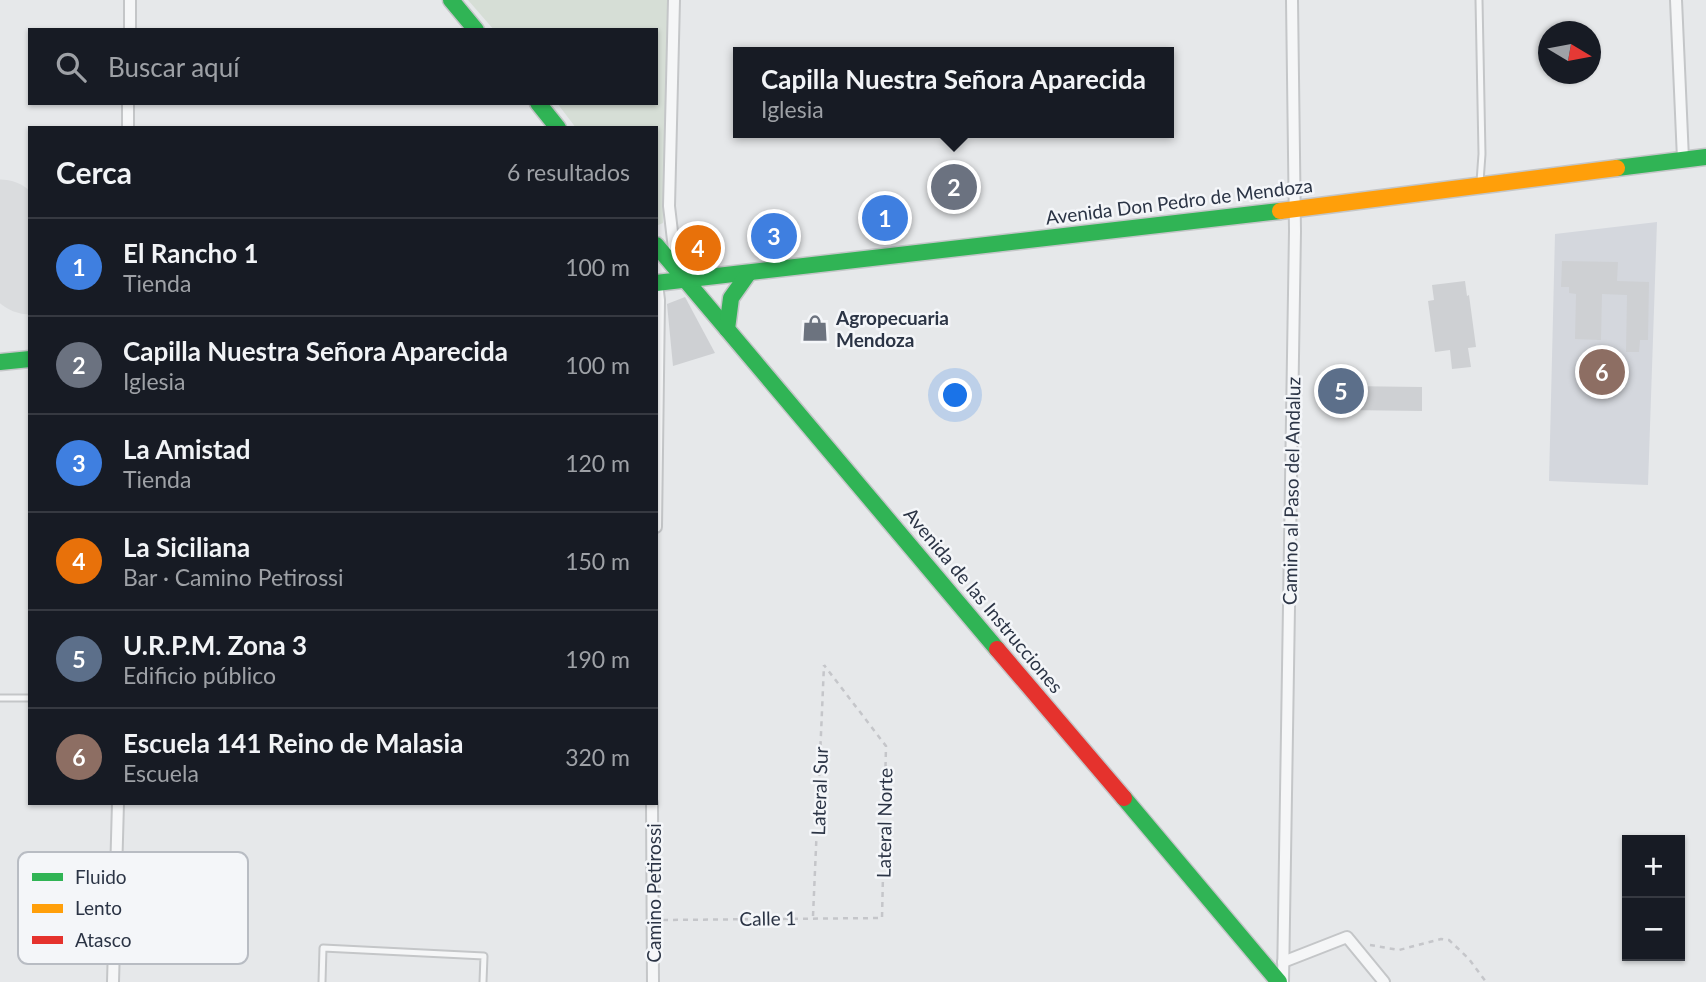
<!DOCTYPE html>
<html lang="es">
<meta charset="utf-8">
<style>
body{margin:0;font-family:Lato,sans-serif;background:#20242c;color:#f1f3f6}
.controls{position:absolute;right:21px;bottom:21px;display:grid;overflow:hidden;border-radius:0px;box-shadow:0 2px 5px #0004}
.controls button{width:63px;height:63px;display:grid;place-items:center;padding:0;border:0;border-bottom:2px solid #363941;background:#171b24;color:#f1f3f6;font:35px sans-serif}
.compass{position:absolute;left:1538px;top:21px;width:63px;height:63px;border-radius:50%;background:#171b24;box-shadow:0 2px 5px #0004;rotate:100deg}
.you{position:absolute;left:956px;top:396px;width:24px;height:24px;margin:-18px;border:5px solid #fff;border-radius:50%;background:#1a73e8;box-shadow:0 0 0 10px #1a73e833}
.badge{display:grid;place-items:center;width:46px;height:46px;border-radius:50%;background:#7c3aed;color:#fff;font-size:23px;font-weight:700}
.pin{position:absolute;translate:-50% -50%;border:4px solid #fff;box-shadow:0 2px 7px #0006}
.popup{position:absolute;left:733px;top:47px;width:441px;height:91px;box-sizing:border-box;display:grid;place-content:center;border-radius:0px;background:#171b24;filter:drop-shadow(0 2px 5px #0005);font-size:23px;white-space:nowrap;color:#9ea1a6}
.popup b{font-size:26px;color:#f1f3f6}
.popup::after{content:'';position:absolute;left:50%;top:100%;margin-left:-14px;border:14px solid transparent;border-top-color:#171b24}
.list{margin:0;padding:0;list-style:none}
h2{display:flex;justify-content:space-between;align-items:center;height:91px;margin:0;padding:0 28px;font-size:30px}
h2 small{font-size:23px;font-weight:400;color:#9ea1a6}
.list li{display:grid;grid-template-columns:46px 1fr auto;gap:21px;align-items:center;box-sizing:border-box;height:98px;padding:0 28px;border-top:2px solid #363941}
.list b{display:block;font-size:26px;white-space:nowrap}
.list p{margin:0;font-size:23px;white-space:nowrap;color:#9ea1a6}
.list em{font-size:23px;font-style:normal;color:#9ea1a6}
.icon{flex:none;width:38px;height:38px;fill:none;stroke:currentColor;stroke-width:2;stroke-linecap:round;stroke-linejoin:round}
.map{position:relative;flex:none;width:1706px;height:982px;overflow:hidden}
.search{position:absolute;background:#171b24;box-shadow:0 2px 5px #0004;left:28px;top:28px;width:630px;height:77px;display:flex;align-items:center;gap:18px;box-sizing:border-box;padding:0 24px;border-radius:0px;color:#9ea1a6;font-size:26px}
.panel{position:absolute;background:#171b24;box-shadow:0 2px 5px #0004;left:28px;top:126px;width:630px;height:679px;border-radius:0px}
.map>svg:first-child{display:block}
</style>
<div class="map">
<svg width="1706" height="982" viewBox="0 0 1706 982">
<rect width="100%" height="100%" fill="#e6e8ea"/>
<polygon fill="#d4d7dd" points="1657,222 1648,485 1549,481 1555,234"/>
<polygon fill="#d6ded6" points="468,0 668,0 663,223 656,226 656,128 576,128 557,103 656,103 656,30 494,30"/>
<g fill="none" stroke-linecap="round" stroke-linejoin="round">
<polyline stroke="#dadcde" stroke-width="91" points="0,225 30,269"/>
</g>
<g fill="#ced0d3">
<polygon points="1562,261 1618,262 1617,281 1649,282 1648,340 1640,340 1639,352 1626,352 1627,295 1602,294 1601,340 1575,339 1576,294 1569,293 1569,287 1561,287"/>
<polygon points="1465,281 1467,296 1469,295 1476,347 1468,348 1471,367 1452,369 1450,350 1435,352 1428,301 1434,300 1432,285"/>
<polygon points="685,297 715,353 673,366 667,304"/>
<polygon points="1346,386 1422,387 1422,411 1346,410"/>
</g>
<g fill="none" stroke-linecap="round" stroke-linejoin="round">
<defs>
<g id="lane">
<polyline points="1479,0 1482,154 1480,182"/>
<polyline points="0,698 30,698"/>
<polyline points="322,982 323,948 484,956 483,982"/>
</g>
<g id="street">
<polyline points="674,0 669,206 674,249 681,268"/>
<polyline points="1676,0 1683,159"/>
<polyline points="130,30 130,0"/>
<polyline points="128,128 128,103"/>
<polyline points="656,527 659,300 657,283"/>
<polyline points="652,803 653,982"/>
<polyline points="1283,962 1347,937 1384,982"/>
<polyline points="113,982 118,803"/>
<polyline points="1283,982 1295,231 1292,0"/>
</g>
<g id="fast">
<polyline points="451,0 476,30"/>
<polyline points="538,103 558,128"/>
<polyline points="1617,168 1706,157"/>
<polyline points="656,245 997,649"/>
<polyline points="656,283 1280,211"/>
<polyline points="727,329 731,298 748,274"/>
<polyline points="0,362 30,359"/>
<polyline points="1124,798 1279,982"/>
</g>
<polyline id="slow" points="1280,211 1617,168"/>
<polyline id="jam" points="997,649 1124,798"/>
</defs>
<use href="#lane" stroke="#c4c6c8" stroke-width="9"/>
<use href="#street" stroke="#c4c6c8" stroke-width="14"/>
<use href="#fast" stroke="#c4c6c8" stroke-width="19"/>
<use href="#slow" stroke="#c4c6c8" stroke-width="19"/>
<use href="#jam" stroke="#c4c6c8" stroke-width="19"/>
<g stroke="#c5c6ca" stroke-width="2.5" stroke-dasharray="5 5" stroke-linecap="butt">
<polyline points="813,916 824,665"/>
<polyline points="663,920 882,918 886,746 824,665"/>
<polyline points="1370,945 1399,950 1441,939 1449,940 1469,959 1486,982"/>
</g>
<use href="#lane" stroke="#f5f6f7" stroke-width="5"/>
<use href="#street" stroke="#f5f6f7" stroke-width="10"/>
<use href="#fast" stroke="#30b455" stroke-width="16"/>
<use href="#slow" stroke="#ff9f0a" stroke-width="16"/>
<use href="#jam" stroke="#e5322d" stroke-width="16"/>
</g>
<defs>
<symbol id="shop-bare" viewBox="-9 -9 18 18"><path d="M-5-2.5h2.3a2.7 3.5 0 0 1 5.4 0H5L5.5 6h-11ZM-1.5-2.5h3a1.5 2.3 0 0 0-3 0Z" fill="#6c737f" stroke="#f4f6f9" stroke-width="2.5" paint-order="stroke"/></symbol>
</defs>
<g fill-rule="evenodd">
<use href="#shop-bare" x="796" y="309" width="38" height="38"/>
</g>
<g text-anchor="middle" dominant-baseline="central" stroke-width="5" stroke-linejoin="round" paint-order="stroke">
<g font-size="19" fill="#2b3445" stroke="#f4f6f9">
<text transform="translate(1179 201) rotate(-7)">Avenida Don Pedro de Mendoza</text>
<text transform="translate(1291 491) rotate(-89)">Camino al Paso del Andaluz</text>
<text transform="translate(984 600) rotate(50)">Avenida de las Instrucciones</text>
<text transform="translate(819 791) rotate(-88)">Lateral Sur</text>
<text transform="translate(884 823) rotate(-89)">Lateral Norte</text>
<text transform="translate(653 893) rotate(-90)">Camino Petirossi</text>
<text transform="translate(768 918) rotate(-1)">Calle 1</text>
</g>
<g font-size="19" font-weight="bold" fill="#2b3445" stroke="#f4f6f9" text-anchor="start">
<text x="836" y="317">Agropecuaria<tspan x="836" dy="22">Mendoza</tspan></text>
</g>
</g>
<rect x="18" y="852" width="230" height="112" rx="10" fill="#f4f6f9" stroke="#b8bcc3" stroke-width="2"/>
<rect x="32" y="873" width="31" height="8" fill="#30b455"/>
<rect x="32" y="904" width="31" height="9" fill="#ff9f0a"/>
<rect x="32" y="936" width="31" height="8" fill="#e5322d"/>
<g font-size="19" fill="#2b3445">
<text x="75" y="884">Fluido</text>
<text x="75" y="915">Lento</text>
<text x="75" y="947">Atasco</text>
</g>
</svg>
<div class="controls">
<button>+</button>
<button>−</button>
</div>
<svg class="compass" viewBox="-18 -18 36 36"><path d="M0-13l5 13h-10z" fill="#e53935"/><path d="M0 13l5-13h-10z" fill="#9ea1a6"/></svg>
<div class="you"></div>
<div class="pin badge" style="left:885px;top:218px;background:#3f7fe0">1</div>
<div class="pin badge" style="left:954px;top:187px;background:#6b7280">2</div>
<div class="popup"><b>Capilla Nuestra Señora Aparecida</b>Iglesia</div>
<div class="pin badge" style="left:774px;top:236px;background:#3f7fe0">3</div>
<div class="pin badge" style="left:698px;top:248px;background:#e8710a">4</div>
<div class="pin badge" style="left:1341px;top:391px;background:#5c6f8a">5</div>
<div class="pin badge" style="left:1602px;top:372px;background:#8d6e63">6</div>
<div class="search"><svg class="icon" aria-label="search" viewBox="0 0 24 24"><circle cx="10" cy="10" r="6"/><path d="M15 15l6 6"/></svg>Buscar aquí</div>
<section class="panel">
<h2>Cerca<small>6 resultados</small></h2>
<ul class="list">
<li><span class="badge" style="background:#3f7fe0">1</span><div><b>El Rancho 1</b><p>Tienda</p></div><em>100 m</em></li>
<li><span class="badge" style="background:#6b7280">2</span><div><b>Capilla Nuestra Señora Aparecida</b><p>Iglesia</p></div><em>100 m</em></li>
<li><span class="badge" style="background:#3f7fe0">3</span><div><b>La Amistad</b><p>Tienda</p></div><em>120 m</em></li>
<li><span class="badge" style="background:#e8710a">4</span><div><b>La Siciliana</b><p>Bar · Camino Petirossi</p></div><em>150 m</em></li>
<li><span class="badge" style="background:#5c6f8a">5</span><div><b>U.R.P.M. Zona 3</b><p>Edificio público</p></div><em>190 m</em></li>
<li><span class="badge" style="background:#8d6e63">6</span><div><b>Escuela 141 Reino de Malasia</b><p>Escuela</p></div><em>320 m</em></li>
</ul>
</section>
</div>
